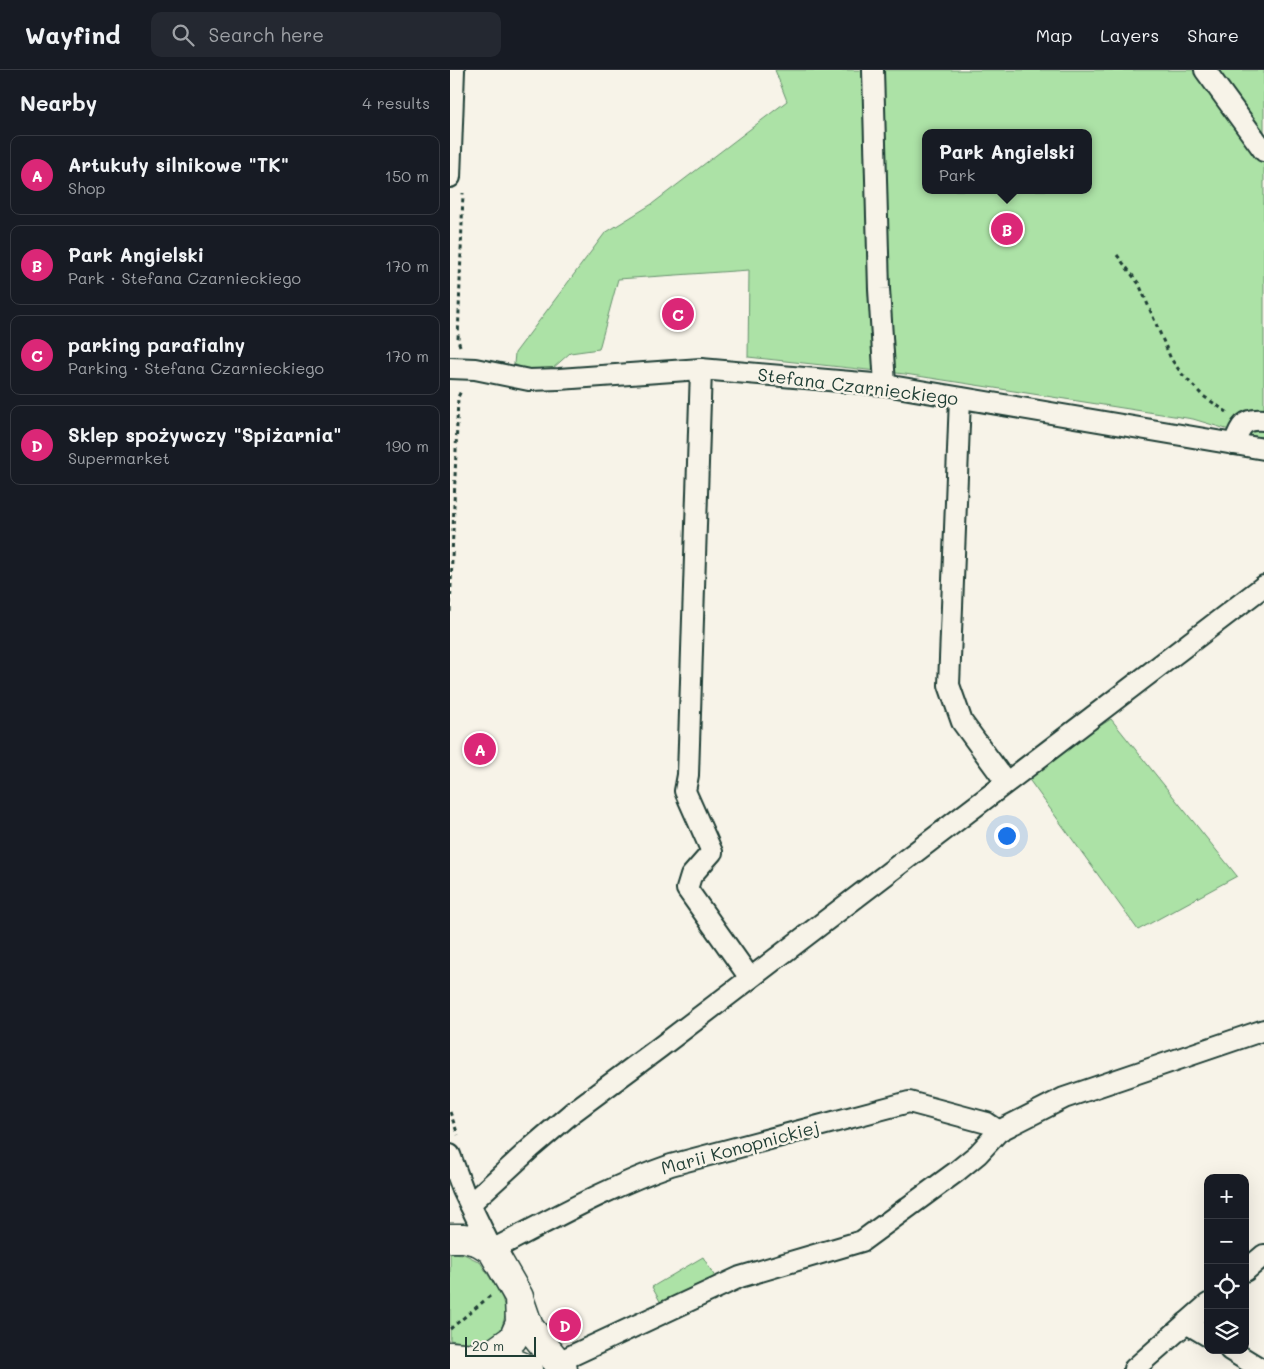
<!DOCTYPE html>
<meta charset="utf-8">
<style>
body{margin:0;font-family:Mali,sans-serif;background:#242831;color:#f1f3f6}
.controls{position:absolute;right:15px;bottom:15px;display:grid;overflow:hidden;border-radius:10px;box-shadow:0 5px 20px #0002}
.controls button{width:45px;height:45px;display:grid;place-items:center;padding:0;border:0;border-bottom:1px solid #363941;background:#171b24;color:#f1f3f6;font:25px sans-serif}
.scale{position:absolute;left:15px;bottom:12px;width:71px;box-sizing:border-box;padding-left:5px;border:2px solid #1f3d34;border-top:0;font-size:14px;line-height:18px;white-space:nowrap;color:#1f3d34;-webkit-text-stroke:4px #f7f3e8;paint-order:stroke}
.you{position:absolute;left:556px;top:765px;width:18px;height:18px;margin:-12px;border:4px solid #fff;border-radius:50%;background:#1a73e8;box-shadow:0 0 0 8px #1a73e833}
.badge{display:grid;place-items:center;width:32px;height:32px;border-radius:50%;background:#db2777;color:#fff;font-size:16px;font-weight:700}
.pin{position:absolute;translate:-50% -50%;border:2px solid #fff;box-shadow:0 1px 5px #0006}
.popup{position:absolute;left:472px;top:59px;width:170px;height:65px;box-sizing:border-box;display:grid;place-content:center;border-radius:10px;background:#171b24;filter:drop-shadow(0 1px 4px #0005);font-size:16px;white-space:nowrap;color:#9ea1a6}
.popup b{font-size:19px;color:#f1f3f6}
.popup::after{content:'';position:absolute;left:50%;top:100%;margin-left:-10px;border:10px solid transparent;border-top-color:#171b24}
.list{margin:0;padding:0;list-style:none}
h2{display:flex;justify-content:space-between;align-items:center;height:65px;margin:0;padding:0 20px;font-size:21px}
h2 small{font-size:16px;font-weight:400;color:#9ea1a6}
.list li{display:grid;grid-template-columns:32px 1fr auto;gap:15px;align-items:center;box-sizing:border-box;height:80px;margin:0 10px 10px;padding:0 10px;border:1px solid #363941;border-radius:10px}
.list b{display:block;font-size:19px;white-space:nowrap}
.list p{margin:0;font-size:16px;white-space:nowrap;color:#9ea1a6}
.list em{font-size:16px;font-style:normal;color:#9ea1a6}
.icon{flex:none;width:28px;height:28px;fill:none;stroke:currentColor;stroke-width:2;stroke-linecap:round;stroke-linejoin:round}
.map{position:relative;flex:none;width:814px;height:1299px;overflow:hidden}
header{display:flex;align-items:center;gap:30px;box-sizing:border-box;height:70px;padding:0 25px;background:#171b24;border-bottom:1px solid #363941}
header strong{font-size:24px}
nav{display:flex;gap:28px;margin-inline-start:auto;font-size:18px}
.search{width:350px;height:45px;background:#242831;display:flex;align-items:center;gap:12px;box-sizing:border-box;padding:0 18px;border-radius:10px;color:#9ea1a6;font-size:19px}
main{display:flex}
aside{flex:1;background:#171b24}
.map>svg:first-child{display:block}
</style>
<header>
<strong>Wayfind</strong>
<div class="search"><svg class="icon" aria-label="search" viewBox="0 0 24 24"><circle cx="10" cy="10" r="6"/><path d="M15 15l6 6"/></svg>Search here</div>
<nav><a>Map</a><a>Layers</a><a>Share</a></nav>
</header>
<main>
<aside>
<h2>Nearby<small>4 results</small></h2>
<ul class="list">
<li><span class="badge">A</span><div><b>Artukuły silnikowe &quot;TK&quot;</b><p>Shop</p></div><em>150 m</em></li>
<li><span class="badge">B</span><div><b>Park Angielski</b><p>Park · Stefana Czarnieckiego</p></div><em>170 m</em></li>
<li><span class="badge">C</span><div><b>parking parafialny</b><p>Parking · Stefana Czarnieckiego</p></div><em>170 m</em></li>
<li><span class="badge">D</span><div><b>Sklep spożywczy &quot;Spiżarnia&quot;</b><p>Supermarket</p></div><em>190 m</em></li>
</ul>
</aside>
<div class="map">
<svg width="814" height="1299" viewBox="0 0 814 1299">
<rect width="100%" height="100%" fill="#f7f3e8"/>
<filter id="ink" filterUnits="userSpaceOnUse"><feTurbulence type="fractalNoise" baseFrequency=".02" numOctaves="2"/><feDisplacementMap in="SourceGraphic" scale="10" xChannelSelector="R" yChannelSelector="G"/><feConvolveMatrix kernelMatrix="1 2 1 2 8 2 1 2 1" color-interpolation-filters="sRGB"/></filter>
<g filter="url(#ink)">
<g fill="#ace2a6" stroke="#66906d" fill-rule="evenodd">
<path d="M 325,0 L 814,0 L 814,367 L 796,365 L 743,349 L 455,304 L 298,287 L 299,200 L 168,209 L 149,279 L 120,283 L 102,299 L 76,300 L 64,294 L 65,283 L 155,163 L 202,134 L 337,31 ZM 476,63 L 638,63 L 638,120 L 476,120 Z"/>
<polygon points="661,649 787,806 688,860 575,704"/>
<polygon points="0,1183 14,1184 30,1192 44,1214 52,1228 56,1242 51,1260 43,1269 30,1275 0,1270"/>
<polygon points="253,1187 265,1207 211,1233 202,1217"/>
</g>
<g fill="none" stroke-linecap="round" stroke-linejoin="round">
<defs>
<g id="street">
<polyline points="423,0 429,219 435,315"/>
<polyline points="755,0 814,81"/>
<polyline points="0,107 4,0"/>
<polyline points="0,298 25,299 79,310 109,309 251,299 435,315 814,379"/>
<polyline points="251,299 238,705 235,721 262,782 241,806 237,819 300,908"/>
<polyline points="510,328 499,615 512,652 556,712"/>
<path d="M 784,374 C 790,356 794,348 814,350"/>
<path d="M 0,1085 L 13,1120 L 42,1180 C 101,1150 158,1117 221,1095 L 459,1032 L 537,1053 L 549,1061"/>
<polyline points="20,1134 82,1077 123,1042 209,978 814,516"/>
<polyline points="795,1201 814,1185"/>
<polyline points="736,1253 758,1266"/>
<polyline points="780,1280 811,1299"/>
<polyline points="108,1292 290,1207 412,1171 506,1102 528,1084 549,1061 614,1028 814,960"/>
<polyline points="684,1299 758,1234"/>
</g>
<g id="secondary">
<polyline points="0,1168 14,1168 29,1172 42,1180 69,1227 70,1253 63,1269 42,1284 26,1288 0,1286"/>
<polyline points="70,1231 79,1257 113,1299"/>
<polyline points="27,1289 59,1291 78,1299"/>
</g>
</defs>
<use href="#street" stroke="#1f3d34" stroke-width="24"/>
<use href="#secondary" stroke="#1f3d34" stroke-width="31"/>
<g stroke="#1f3d34" stroke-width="3" stroke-dasharray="4 4" stroke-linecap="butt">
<polyline points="667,185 689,214 721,289 732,304 753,326 777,342"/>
<polyline points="10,276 8,270 13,123"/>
<polyline points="0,542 8,327 11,321"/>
<polyline points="0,1042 8,1065"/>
<polyline points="0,1259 40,1226"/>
</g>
<use href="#street" stroke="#f7f3e8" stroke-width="20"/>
<use href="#secondary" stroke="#f7f3e8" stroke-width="28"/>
</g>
</g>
<g text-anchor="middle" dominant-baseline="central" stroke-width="5" stroke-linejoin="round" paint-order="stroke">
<g font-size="18" fill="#1f3d34" stroke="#f7f3e8">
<text transform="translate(408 316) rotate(7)">Stefana Czarnieckiego</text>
<text transform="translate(290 1077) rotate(-15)">Marii Konopnickiej</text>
</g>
</g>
</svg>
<div class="controls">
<button>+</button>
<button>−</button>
<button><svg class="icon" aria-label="locate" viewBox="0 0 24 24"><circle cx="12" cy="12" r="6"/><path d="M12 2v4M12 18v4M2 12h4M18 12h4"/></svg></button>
<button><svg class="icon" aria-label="layers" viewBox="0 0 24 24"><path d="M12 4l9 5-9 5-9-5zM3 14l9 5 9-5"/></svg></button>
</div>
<div class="scale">20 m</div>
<div class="you"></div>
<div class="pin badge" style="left:30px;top:679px">A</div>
<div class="pin badge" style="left:557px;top:159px">B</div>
<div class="popup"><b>Park Angielski</b>Park</div>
<div class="pin badge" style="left:228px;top:244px">C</div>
<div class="pin badge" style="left:115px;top:1255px">D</div>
</div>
</main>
